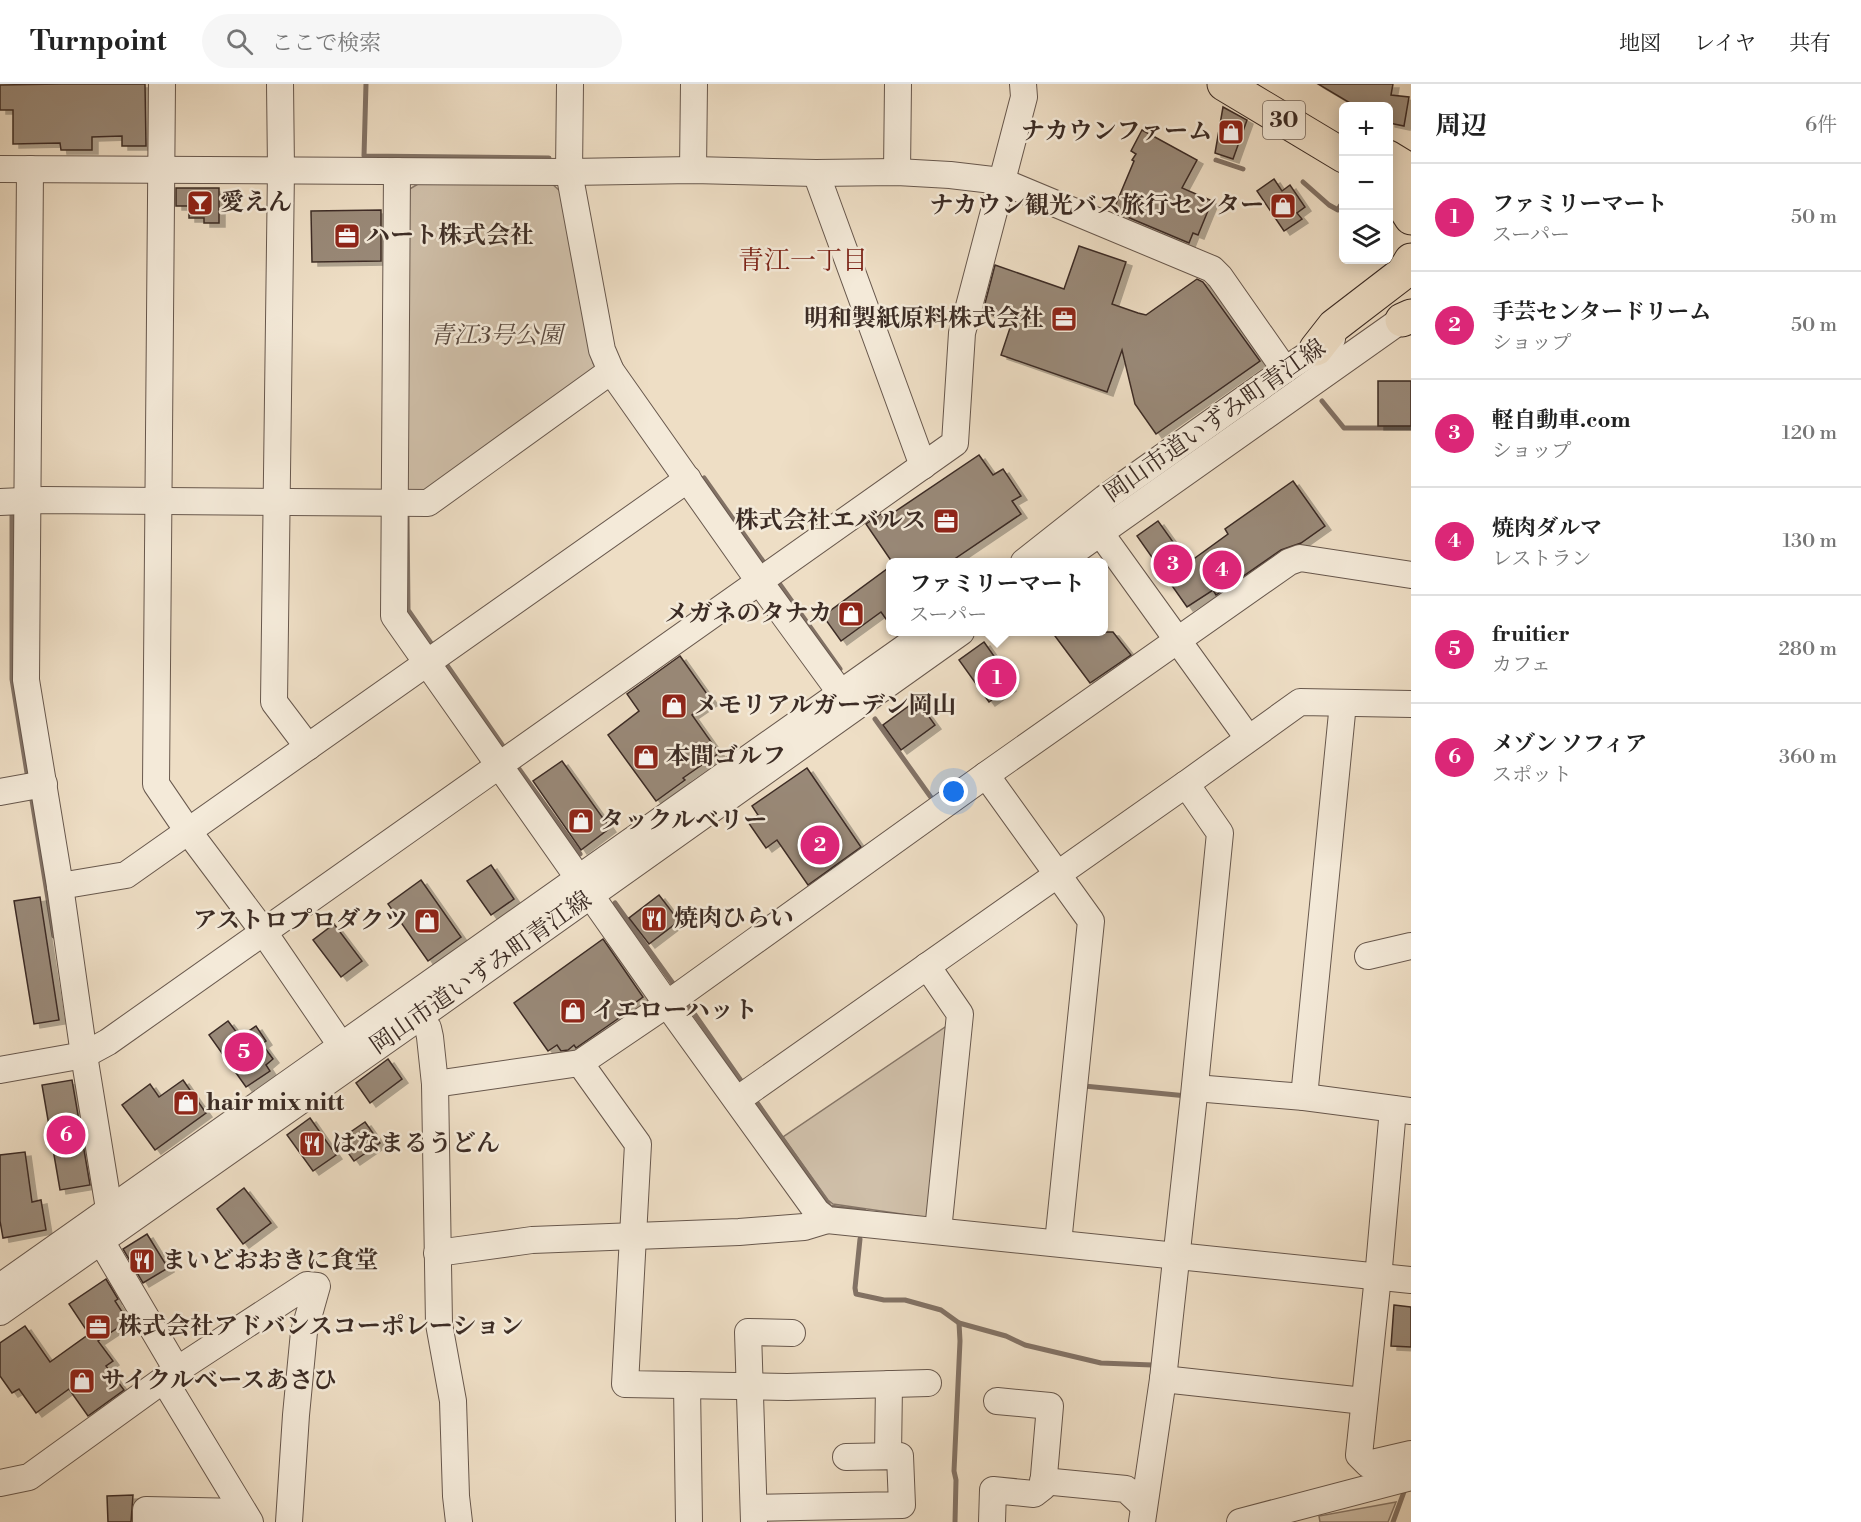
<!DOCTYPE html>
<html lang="ja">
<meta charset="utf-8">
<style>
body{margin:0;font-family:"Libre Bodoni","Noto Serif JP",serif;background:#f6f6f6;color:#222}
.controls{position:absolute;right:18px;top:18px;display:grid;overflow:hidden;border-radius:9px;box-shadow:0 3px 15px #0003}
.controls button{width:54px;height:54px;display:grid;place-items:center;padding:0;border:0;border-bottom:2px solid #e0e0e0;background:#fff;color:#222;font:30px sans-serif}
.you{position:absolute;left:954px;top:708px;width:21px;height:21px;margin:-15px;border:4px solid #fff;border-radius:50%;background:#1a73e8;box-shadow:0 0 0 9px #1a73e833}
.badge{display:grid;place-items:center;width:39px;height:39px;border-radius:50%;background:#db2777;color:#fff;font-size:20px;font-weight:700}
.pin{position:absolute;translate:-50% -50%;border:3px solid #fff;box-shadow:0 2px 6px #0006}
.popup{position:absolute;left:886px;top:474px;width:222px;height:78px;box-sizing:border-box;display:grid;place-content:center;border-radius:9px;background:#fff;filter:drop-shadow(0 2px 4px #0005);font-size:20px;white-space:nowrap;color:#767676}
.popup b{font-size:22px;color:#222}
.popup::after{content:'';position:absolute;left:50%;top:100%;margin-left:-12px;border:12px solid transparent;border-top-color:#fff}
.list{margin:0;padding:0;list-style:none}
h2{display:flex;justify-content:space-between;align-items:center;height:78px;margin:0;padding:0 24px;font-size:26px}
h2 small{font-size:20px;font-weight:400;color:#767676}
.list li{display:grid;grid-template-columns:39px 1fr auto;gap:18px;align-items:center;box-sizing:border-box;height:108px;padding:0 24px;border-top:2px solid #e0e0e0}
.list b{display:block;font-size:22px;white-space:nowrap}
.list p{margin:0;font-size:20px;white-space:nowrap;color:#767676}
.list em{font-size:20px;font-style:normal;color:#767676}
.icon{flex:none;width:33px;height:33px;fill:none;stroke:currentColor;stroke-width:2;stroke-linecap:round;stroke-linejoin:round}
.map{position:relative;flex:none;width:1411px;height:1438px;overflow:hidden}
header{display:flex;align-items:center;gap:36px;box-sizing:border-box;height:84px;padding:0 30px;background:#fff;border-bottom:2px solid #e0e0e0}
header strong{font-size:28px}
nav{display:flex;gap:33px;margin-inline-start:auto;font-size:21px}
.search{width:420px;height:54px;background:#f6f6f6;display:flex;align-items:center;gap:15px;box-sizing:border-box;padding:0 21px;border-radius:33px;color:#767676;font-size:22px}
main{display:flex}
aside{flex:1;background:#fff}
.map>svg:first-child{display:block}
</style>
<header>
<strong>Turnpoint</strong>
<div class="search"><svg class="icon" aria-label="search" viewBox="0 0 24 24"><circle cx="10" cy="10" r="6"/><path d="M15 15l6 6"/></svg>ここで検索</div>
<nav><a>地図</a><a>レイヤ</a><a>共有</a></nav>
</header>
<main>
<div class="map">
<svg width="1411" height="1438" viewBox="0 0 1411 1438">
<defs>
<filter id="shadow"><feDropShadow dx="6" dy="4" stdDeviation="0" flood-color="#0004"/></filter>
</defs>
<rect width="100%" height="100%" fill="#eedec5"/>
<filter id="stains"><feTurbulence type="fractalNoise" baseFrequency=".00333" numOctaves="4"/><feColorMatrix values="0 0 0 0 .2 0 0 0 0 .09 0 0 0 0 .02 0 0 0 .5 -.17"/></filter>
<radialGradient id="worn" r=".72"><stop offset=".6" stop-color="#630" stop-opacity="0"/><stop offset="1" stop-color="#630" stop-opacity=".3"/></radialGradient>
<g fill="#d0c0aa" stroke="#867668" stroke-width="1.5">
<polygon points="551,99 560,107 593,279 598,287 427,413 404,408 408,106 418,100"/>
<polygon points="954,937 929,1134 833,1120 828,1116 783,1053"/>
<polygon points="1396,1418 1388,1438 1320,1438 1319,1432"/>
</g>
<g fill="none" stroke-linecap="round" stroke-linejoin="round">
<g stroke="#827265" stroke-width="5">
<polyline points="366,0 364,72 549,74"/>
<polyline points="1216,76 1243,85"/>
<polyline points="1303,98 1329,121 1338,126 1340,122"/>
<polyline points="1322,317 1344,344 1411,344"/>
<polyline points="698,398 704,394 767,483"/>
<polyline points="12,424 12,595 28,695"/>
<polyline points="407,429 408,526 435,565"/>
<polyline points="776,495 840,585"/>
<polyline points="444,577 507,668"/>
<polyline points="875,635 935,719"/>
<polyline points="514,678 580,770"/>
<polyline points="31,710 54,852"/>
<polyline points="615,819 677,905"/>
<polyline points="684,915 744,1001"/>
<polyline points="1084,998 1084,1002 1187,1012"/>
<polyline points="753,1013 830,1123 864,1127 864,1129"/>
<polyline points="860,1155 855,1204 856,1210 884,1216 905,1216 941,1226 959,1239 1006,1252 1025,1261 1101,1279 1152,1281"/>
<polyline points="955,1438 956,1396 954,1387 960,1257 959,1239"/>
<polyline points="1393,1438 1405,1405"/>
</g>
</g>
<g fill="#998978" stroke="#3c2c25" stroke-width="1.5" filter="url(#shadow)">
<polygon points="61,0 145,0 146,62 122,62 122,52 92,53 92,66 61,66 60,59 13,60 13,26 0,26 0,1"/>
<polygon points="1318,0 1393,0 1391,11 1409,13 1404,42 1389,39 1389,22 1355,22"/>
<polygon points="1223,23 1247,36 1233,75 1215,69"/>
<polygon points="1142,46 1197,76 1182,104 1212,117 1198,151 1193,149 1189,159 1113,127 1134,77 1132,76 1136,70 1131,67"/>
<polygon points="1274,95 1282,107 1290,101 1305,123 1297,129 1302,135 1284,147 1257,107"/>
<polygon points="176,104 219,104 219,139 204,139 204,134 189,134 189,122 176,122"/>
<polygon points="381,126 381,177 312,178 311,127"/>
<polygon points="1079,162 1126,178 1112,220 1138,229 1146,231 1197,195 1203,198 1260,277 1156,350 1135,320 1122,266 1107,308 1001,271 1012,238 983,227 995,181 1064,205"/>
<rect x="1378" y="297" width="33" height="45"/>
<polygon points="979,371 993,391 1003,385 1021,412 1012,417 1021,430 950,478 892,478 866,440 881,430 884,435"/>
<polygon points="1293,397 1325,442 1301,459 1281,466 1216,511 1213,506 1187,523 1137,452 1158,437 1188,479 1228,450 1225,445"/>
<polygon points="891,482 891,542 881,528 841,557 823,532"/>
<polygon points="1052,548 1113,548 1131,571 1090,599"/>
<polygon points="984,558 1006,589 1002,592 1010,603 989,618 959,576"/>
<polygon points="680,572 712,617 692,631 719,669 683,694 685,696 656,717 608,651 639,627 627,610"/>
<polygon points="917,616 935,641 901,666 883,641"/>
<polygon points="562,677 610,744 581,766 533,697"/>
<polygon points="807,684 861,763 808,801 777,756 766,764 748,738 758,731 752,722"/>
<polygon points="491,781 514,815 491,831 467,797"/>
<polygon points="421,796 461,853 428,877 388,820"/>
<polygon points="659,811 679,837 649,860 629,834"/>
<polygon points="40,813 59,936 34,940 14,817"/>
<polygon points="334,840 362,877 341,893 313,856"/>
<polygon points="603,855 643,913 617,932 619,934 576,964 574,961 568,966 561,967 557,961 548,967 514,919"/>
<polygon points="228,937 240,953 256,942 266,957 262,960 273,975 266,981 270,987 246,1003 209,951"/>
<polygon points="388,975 402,995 370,1019 356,999"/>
<polygon points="72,996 90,1101 60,1106 42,1001"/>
<polygon points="183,996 206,1029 155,1066 122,1021 150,1000 159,1013"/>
<polygon points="310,1034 336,1071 313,1087 287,1051"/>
<polygon points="365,1038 380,1059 354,1077 339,1056"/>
<polygon points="25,1068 32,1118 41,1116 46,1146 3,1154 0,1137 0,1071"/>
<polygon points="244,1104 271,1139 243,1160 217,1125"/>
<polygon points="147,1150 168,1184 143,1199 123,1165"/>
<polygon points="106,1195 118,1215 115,1217 128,1237 98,1257 113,1277 106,1282 124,1306 88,1332 69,1305 36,1329 19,1305 12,1309 0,1292 0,1259 25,1242 50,1278 89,1250 69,1220"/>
<polygon points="1394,1221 1411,1223 1411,1263 1391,1262"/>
<polygon points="133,1411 131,1438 108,1438 107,1412"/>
</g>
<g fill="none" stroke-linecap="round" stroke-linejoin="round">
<defs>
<g id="minor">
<polyline points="162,0 156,700 188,747 263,847 351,976"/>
<polyline points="280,0 281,85 274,618 308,663"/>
<polyline points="570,0 569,88 602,266 611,287 759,497 851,623"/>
<polyline points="0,85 569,88 693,86 816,89 897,88 950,91 1001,97 1212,185 1220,193 1285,286"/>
<polyline points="30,85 26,596 60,802 84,971 109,1125 117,1138"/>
<polyline points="693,86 694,0"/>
<polyline points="397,87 394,532 667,920 817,1128 827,1136 1411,1196"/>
<polyline points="897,88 898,0"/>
<polyline points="816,89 923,382"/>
<polyline points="0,418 44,416 428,419 611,287"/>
<polyline points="1091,436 1248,654"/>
<polyline points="1024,478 1105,414 1285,286 1332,255"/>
<polyline points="1059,478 1411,229"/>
<polyline points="986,691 1091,837 1058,1159"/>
<polyline points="1186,700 1300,618 1411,620"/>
<polyline points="0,708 44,700"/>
<polyline points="60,802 126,791 688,395"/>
<polyline points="1368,872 1411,862"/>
<polyline points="927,882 960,930 938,1147"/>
<polyline points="418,934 428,944 430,953 435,1000 439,1240 453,1317 456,1412 459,1438"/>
<polyline points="580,979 638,1060 625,1300 787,1303 928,1299"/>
<polyline points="0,986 84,971 108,958 955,359 962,249 1024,13 1023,0"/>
<polyline points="435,1000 580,979 667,920 986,691 1289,478 1300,474 1411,491"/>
<polyline points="1195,1004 1304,1013 1411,1027"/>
<polyline points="1304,1013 1343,619"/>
<polyline points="737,1016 1186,700 1220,749 1194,1011 1163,1295 1142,1438"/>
<polyline points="1393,1025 1379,1183 1359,1371 1368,1380 1411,1370"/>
<polyline points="101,1157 177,1286"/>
<polyline points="437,1169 532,1156 739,1148 804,1143 827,1136"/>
<polyline points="0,1203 927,548"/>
<polyline points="0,1228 418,934 961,548"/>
<polyline points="1163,1295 1364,1317"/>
<polyline points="164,1296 250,1438"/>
<polyline points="687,1301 689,1438"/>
<polyline points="888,1372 889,1300"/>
<polyline points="1043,1397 1126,1405 1144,1422"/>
<polyline points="0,1399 29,1393 177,1286 307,1201 317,1202 304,1248 296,1331 289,1438"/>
<polyline points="754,1424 902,1421 900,1372 846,1373"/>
<polyline points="146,1438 146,1426 243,1428"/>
<polyline points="754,1438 748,1248 792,1249"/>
<polyline points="992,1438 993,1406 1034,1410 1043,1403 1050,1322 997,1317"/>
<polyline points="1240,1438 1411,1393"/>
</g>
<g id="highway">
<polyline points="1224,0 1344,72"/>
<polyline points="1388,73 1411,87"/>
<polyline points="1390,101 1411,134"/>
<polyline points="1402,236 1411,232"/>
<polyline points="1316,265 1334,242 1403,189 1411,176"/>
</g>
</defs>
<use href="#minor" stroke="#68584d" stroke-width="28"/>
<use href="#highway" stroke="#3c2c25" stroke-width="35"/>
<use href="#minor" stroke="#f4ead9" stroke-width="26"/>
<use href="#highway" stroke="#eedec5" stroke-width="33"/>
</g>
<defs>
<symbol id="shop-square" viewBox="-11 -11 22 22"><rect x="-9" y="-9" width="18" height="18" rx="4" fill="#8f2418" stroke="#f4ead9"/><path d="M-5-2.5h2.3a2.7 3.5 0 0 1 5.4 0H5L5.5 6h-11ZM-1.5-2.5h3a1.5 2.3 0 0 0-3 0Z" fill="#fff"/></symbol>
<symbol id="bar-square" viewBox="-11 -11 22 22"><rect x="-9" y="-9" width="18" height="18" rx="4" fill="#8f2418" stroke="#f4ead9"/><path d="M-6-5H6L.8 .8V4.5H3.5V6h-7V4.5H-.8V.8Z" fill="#fff"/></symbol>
<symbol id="office-square" viewBox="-11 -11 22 22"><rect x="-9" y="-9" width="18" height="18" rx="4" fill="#8f2418" stroke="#f4ead9"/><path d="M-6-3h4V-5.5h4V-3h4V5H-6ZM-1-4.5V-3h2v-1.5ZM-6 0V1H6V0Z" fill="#fff"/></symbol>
<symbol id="restaurant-square" viewBox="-11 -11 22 22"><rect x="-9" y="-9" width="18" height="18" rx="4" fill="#8f2418" stroke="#f4ead9"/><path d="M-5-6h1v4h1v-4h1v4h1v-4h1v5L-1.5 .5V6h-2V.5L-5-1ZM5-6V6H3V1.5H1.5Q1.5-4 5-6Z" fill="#fff"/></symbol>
</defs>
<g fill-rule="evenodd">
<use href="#shop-square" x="1216" y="33" width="30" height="30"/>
<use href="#bar-square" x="185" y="104" width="30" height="30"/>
<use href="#shop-square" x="1268" y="107" width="30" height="30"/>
<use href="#office-square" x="332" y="137" width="30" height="30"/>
<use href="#office-square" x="1049" y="220" width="30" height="30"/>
<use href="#office-square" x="931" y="422" width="30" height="30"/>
<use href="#shop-square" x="836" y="515" width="30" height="30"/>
<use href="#shop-square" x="659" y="607" width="30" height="30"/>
<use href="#shop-square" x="631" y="658" width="30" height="30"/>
<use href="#shop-square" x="566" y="722" width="30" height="30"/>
<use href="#restaurant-square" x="639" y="820" width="30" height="30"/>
<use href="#shop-square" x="412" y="822" width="30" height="30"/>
<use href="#shop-square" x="558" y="912" width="30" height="30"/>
<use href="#shop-square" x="171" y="1004" width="30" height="30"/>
<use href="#restaurant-square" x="297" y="1045" width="30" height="30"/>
<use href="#restaurant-square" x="127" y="1162" width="30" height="30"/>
<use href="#office-square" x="83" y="1228" width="30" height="30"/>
<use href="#shop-square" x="67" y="1282" width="30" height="30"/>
</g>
<g text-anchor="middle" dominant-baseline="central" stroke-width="5" stroke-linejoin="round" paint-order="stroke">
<rect fill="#f4ead9" stroke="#73655b" stroke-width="1.5" x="1263" y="17" width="42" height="38" rx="4.5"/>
<g font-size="22" font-weight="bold" fill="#3c2c25">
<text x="1284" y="36">30</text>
</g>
<g font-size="24" font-weight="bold" fill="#3c2c25" stroke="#f4ead9" text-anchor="start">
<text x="1212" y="48" text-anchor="end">ナカウンファーム</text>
<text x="220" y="119">愛えん</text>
<text x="1264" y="122" text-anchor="end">ナカウン観光バス旅行センター</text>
<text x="366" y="152">ハート株式会社</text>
<text x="1044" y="235" text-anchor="end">明和製紙原料株式会社</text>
<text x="926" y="437" text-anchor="end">株式会社エバルス</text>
<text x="832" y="530" text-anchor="end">メガネのタナカ</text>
<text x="694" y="622">メモリアルガーデン岡山</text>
<text x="666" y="673">本間ゴルフ</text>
<text x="600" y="737">タックルベリー</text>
<text x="674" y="835">焼肉ひらい</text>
<text x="408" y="837" text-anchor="end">アストロプロダクツ</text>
<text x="592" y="927">イエローハット</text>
<text x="206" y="1019">hair mix nitt</text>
<text x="332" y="1060">はなまるうどん</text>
<text x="162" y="1177">まいどおおきに食堂</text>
<text x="118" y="1243">株式会社アドバンスコーポレーション</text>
<text x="101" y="1297">サイクルベースあさひ</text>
</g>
<g font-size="24" font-style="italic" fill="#5a4a40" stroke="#f4ead9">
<text x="496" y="252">青江3号公園</text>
</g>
<g font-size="24" fill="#3c2c25" stroke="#f4ead9">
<text transform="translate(1215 337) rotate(-35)">岡山市道いずみ町青江線</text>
<text transform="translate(481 889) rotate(-35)">岡山市道いずみ町青江線</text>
</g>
<g font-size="26" fill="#7a1f14" stroke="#f4ead9">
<text x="803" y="177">青江一丁目</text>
</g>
</g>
<rect width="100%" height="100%" filter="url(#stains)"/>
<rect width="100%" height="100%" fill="url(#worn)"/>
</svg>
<div class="controls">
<button>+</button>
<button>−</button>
<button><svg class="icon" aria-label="layers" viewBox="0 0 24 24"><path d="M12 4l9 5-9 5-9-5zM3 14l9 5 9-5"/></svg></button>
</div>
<div class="you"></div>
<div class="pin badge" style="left:997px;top:594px">1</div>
<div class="popup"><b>ファミリーマート</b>スーパー</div>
<div class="pin badge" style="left:820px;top:761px">2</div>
<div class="pin badge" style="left:1173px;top:480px">3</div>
<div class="pin badge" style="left:1222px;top:486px">4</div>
<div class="pin badge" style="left:244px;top:968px">5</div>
<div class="pin badge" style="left:66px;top:1051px">6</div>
</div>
<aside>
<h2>周辺<small>6件</small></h2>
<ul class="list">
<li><span class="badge">1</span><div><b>ファミリーマート</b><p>スーパー</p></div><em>50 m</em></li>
<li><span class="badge">2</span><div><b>手芸センタードリーム</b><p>ショップ</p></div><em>50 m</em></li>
<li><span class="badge">3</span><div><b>軽自動車.com</b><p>ショップ</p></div><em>120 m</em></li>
<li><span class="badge">4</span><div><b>焼肉ダルマ</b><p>レストラン</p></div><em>130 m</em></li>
<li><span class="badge">5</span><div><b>fruitier</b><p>カフェ</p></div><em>280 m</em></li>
<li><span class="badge">6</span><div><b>メゾン ソフィア</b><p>スポット</p></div><em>360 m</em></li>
</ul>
</aside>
</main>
